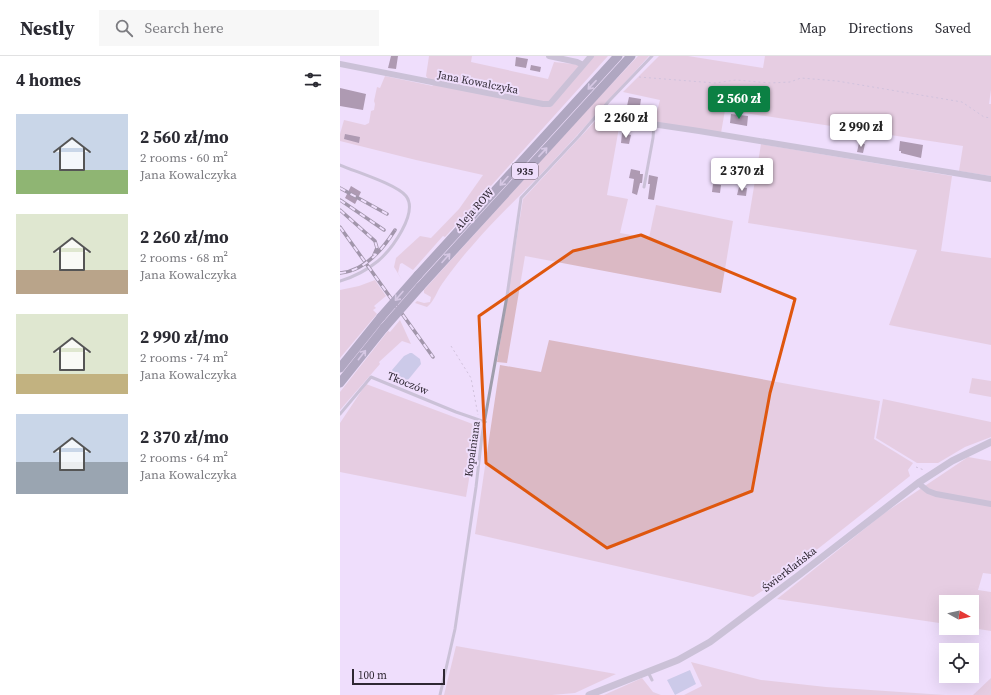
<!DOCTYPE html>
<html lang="en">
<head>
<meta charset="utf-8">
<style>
	:root { --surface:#fff; --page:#f7f7f7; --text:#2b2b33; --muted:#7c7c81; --line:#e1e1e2; --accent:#0b8043 }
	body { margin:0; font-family:"Source Serif 4",serif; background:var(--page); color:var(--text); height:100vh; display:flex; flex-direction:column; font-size:15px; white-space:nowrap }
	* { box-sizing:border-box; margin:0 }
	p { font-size:13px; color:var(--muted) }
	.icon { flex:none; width:22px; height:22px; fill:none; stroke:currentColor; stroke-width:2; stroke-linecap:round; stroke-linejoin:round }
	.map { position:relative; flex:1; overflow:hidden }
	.drawer { display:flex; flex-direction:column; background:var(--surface); width:340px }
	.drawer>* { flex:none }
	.needle { width:26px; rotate:98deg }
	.tools { position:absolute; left:599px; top:539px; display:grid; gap:8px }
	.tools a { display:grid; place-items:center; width:40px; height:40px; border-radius:0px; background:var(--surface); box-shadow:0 4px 16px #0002; font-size:20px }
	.scale { position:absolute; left:12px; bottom:10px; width:93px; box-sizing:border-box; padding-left:4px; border:2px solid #2f2833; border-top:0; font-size:11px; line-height:14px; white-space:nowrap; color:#2f2833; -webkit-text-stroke:3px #efdefc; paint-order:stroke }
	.price { position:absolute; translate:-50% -34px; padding:0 9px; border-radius:4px; background:#fff; color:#222; font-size:13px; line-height:26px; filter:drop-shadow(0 1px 2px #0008) }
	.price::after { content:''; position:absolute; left:50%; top:24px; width:12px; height:9px; margin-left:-6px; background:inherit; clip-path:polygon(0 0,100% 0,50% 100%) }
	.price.selected { background:var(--accent); color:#fff }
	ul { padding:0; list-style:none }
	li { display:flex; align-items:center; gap:12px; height:100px; padding:0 16px }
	li span { display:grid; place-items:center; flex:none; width:112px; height:80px; border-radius:0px; color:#555 }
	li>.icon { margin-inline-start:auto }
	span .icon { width:48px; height:48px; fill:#fffc; stroke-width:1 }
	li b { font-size:17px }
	h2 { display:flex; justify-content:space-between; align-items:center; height:48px; padding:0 16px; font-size:17px }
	header { display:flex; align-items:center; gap:24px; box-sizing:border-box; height:56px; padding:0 20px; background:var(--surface); border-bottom:1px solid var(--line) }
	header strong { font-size:19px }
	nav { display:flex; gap:22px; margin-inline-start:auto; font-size:14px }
	.search { width:280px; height:36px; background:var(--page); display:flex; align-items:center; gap:10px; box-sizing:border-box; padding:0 14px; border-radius:0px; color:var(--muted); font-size:15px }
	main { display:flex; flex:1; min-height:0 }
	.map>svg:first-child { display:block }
	.green { fill:#dbb9c4 }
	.water { fill:#a3b1d2 }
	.building { fill:#5f475a }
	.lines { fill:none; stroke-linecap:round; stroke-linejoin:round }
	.path { stroke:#ad9fb7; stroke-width:1; stroke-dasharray:2 3; stroke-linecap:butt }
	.service { stroke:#9f9eac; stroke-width:3 }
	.minor { stroke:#9f9eac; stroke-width:6 }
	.tertiary { stroke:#9f9eac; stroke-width:7 }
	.primary { stroke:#65647b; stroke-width:9 }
	.rail-casing { stroke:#463e4b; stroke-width:3.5 }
	.rail { stroke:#efdefc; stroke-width:2; stroke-dasharray:6; stroke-linecap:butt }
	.primary-bridge { stroke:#65647b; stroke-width:9 }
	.oneway { stroke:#b8adc8 }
	.marked { fill:none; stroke:#df570e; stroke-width:3; stroke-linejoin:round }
	.labels { text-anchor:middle; stroke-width:4; stroke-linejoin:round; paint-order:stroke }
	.shield { fill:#efdefc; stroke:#695f6f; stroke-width:1 }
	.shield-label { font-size:10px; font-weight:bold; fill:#2f2833 }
	.street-label { font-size:11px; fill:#2f2833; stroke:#efdefc }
</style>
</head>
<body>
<header>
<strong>Nestly</strong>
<div class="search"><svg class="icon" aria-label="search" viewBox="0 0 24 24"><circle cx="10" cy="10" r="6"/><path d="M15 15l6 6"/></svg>Search here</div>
<nav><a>Map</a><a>Directions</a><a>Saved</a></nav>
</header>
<main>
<section class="drawer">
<h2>4 homes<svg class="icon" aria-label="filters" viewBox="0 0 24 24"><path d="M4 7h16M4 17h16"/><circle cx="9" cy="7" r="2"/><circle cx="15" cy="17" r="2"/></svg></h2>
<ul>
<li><span style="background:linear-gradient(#c9d6e8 70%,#8fb573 0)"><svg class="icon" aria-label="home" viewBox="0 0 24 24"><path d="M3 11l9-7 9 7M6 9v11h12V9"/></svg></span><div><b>2 560 zł/mo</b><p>2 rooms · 60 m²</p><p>Jana Kowalczyka</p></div></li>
<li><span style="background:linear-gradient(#dfe7d0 70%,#b9a48a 0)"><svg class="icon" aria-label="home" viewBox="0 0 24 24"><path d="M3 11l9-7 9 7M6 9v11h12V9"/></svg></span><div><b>2 260 zł/mo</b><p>2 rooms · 68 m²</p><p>Jana Kowalczyka</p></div></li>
<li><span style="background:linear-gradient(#dfe7d0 75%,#c2b280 0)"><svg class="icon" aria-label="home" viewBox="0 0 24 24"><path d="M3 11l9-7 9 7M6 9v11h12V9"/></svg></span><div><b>2 990 zł/mo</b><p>2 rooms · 74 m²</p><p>Jana Kowalczyka</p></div></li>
<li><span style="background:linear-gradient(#c9d6e8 60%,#9aa5b1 0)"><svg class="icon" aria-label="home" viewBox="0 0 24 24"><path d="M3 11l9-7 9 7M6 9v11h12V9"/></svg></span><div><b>2 370 zł/mo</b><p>2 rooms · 64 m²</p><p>Jana Kowalczyka</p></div></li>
</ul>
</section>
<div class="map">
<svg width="651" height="639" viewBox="0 0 651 639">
	<rect width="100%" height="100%" fill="#efdefc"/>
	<path class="green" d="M 89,0 L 132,0 L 131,6 L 208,23 L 214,6 L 243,9 L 206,50 L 211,51 L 253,0 L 268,0 L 105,181 L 103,180 L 73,214 L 62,207 L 60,208 L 58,217 L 62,224 L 54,211 L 56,202 L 80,180 L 91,182 L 119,153 L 143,119 L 76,104 L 0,85 L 0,78 L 4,64 L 25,69 L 29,67 L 31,55 L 34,54 L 35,48 L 34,45 L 37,31 L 40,32 L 45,20 L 93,30 L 86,20 Z
		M 298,0 L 309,0 C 274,38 240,77 204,115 C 180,140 155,163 132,190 C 121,202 112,214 102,228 C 97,235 94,246 87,251 L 75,247 L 77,245 L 84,247 L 90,246 L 91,241 L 84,237 L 84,234 L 245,56 Z
		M 319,0 L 348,0 L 423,12 L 425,0 L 651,0 L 651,34 L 649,48 L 651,48 L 651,120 L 619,115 L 623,90 L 385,54 L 381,77 L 314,66 L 320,44 L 283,36 Z
		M 258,62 L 280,66 L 267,139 L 288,143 L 280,177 L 309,182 L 316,149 L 393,165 L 381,237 L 185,200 L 167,307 L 157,306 L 183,143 Z
		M 421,88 L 612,120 L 601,195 L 651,202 L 651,289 L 549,269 L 577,194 L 408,167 Z
		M 35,224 L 46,240 L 34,250 L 36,252 L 33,254 L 37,258 L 0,302 L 0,234 L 19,230 Z
		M 60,264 L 71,288 L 62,285 L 39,306 L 40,308 L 0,354 L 0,336 L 48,275 L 50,276 Z
		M 209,284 L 540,345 L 534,383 L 573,407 L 568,414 L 570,420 L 436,526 L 413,541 L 135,478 L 160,309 L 201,316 Z
		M 632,322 L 651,325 L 651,341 L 629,337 Z
		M 26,328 L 138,370 L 126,441 L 0,416 L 0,367 Z
		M 543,343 L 651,366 L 651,381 L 625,391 L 598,407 L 577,407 L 536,382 Z
		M 628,401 L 651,405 L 651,518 L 643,517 L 638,534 L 651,536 L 651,575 L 632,572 L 632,546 L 606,546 L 606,568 L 437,543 L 543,458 Z
		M 116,590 L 276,618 L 235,637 L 212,639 L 104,639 Z
		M 351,606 L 421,624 L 486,631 L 605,639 L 344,639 L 362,630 Z
		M 302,622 L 313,636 L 321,639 L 264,639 Z
		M 651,622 L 651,639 L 633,639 Z"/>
	<path class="water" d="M 70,297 L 72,297 L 80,303 L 81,308 L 68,324 L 64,326 L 53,319 L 52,314 L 64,300 Z
		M 350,614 L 356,628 L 335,639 L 327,624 Z"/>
	<path class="building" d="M 51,0 L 58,0 L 56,13 L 48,12 Z
		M 176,1 L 188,3 L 186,12 L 175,10 Z
		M 191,9 L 201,11 L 200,16 L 190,14 Z
		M 0,32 L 26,38 L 23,54 L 0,50 Z
		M 289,41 L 301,43 L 300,50 L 295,49 L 294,51 L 287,50 Z
		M 391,58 L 408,60 L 407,70 L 390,67 Z
		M 282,77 L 291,79 L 289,88 L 281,87 Z
		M 5,78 L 20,81 L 19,87 L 4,83 Z
		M 560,85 L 583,89 L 581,102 L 561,97 L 561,95 L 559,95 Z
		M 519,87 L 525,88 L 523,97 L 517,96 Z
		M 291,113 L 300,115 L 300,118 L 303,118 L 302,127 L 300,127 L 297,139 L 292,137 L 294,123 L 289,122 Z
		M 309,119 L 318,121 L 314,144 L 308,143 L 310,128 L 308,128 Z
		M 373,128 L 381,129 L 380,137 L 372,136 Z
		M 11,130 L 21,136 L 15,148 L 5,142 Z
		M 399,131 L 407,132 L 406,140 L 397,139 Z"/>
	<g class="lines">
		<path class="path" d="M 299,21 L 375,27 L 396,24 L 430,27 L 450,26 L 461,22 L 497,25 L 622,46 L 644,61 L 651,62
			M 111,290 L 131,322 L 138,359
			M 576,411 L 584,414"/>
		<path class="service" d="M 0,109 C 16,116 56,128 66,140 C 79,157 51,194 38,205 C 27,214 14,221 0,225
			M 304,131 L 313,82 L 314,69
			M 0,358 L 31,321 L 116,356 L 145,366
			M 308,616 L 312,624
			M 100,639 L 115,573 L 136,431 L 142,379 L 167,240 L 181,142 L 239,80 L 269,45 L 312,0"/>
		<path class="minor" d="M 209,0 L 237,6 L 243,9
			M 0,8 L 203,48 L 210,48 L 251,0
			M 258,58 L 265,61 L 359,75 L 651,123
			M 578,427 L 588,435 L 596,438 L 651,448"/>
		<path class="tertiary" d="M 249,639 L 338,604 L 370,586 L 459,519 L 578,427 L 612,405 L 651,386"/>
		<path class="primary" d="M 78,219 L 278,0
			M 80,231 L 291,0
			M 0,312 L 41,261
			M 0,327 L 44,272"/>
		<g class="rail-casing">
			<path id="rail" d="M 0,132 L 47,158
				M 0,144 L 44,174
				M 0,154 L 35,185 L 37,192 L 34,199
				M 0,171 L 93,301
				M 0,217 C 25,215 43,193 55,174"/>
		</g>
		<use href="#rail" class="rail"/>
		<path class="primary-bridge" d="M 41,261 L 78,219
			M 44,272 L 80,231"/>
	</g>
	<defs><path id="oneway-shaft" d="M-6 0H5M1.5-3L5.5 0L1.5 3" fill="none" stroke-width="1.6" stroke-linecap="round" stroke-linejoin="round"/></defs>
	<g class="oneway">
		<use href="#oneway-shaft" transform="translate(252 29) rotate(133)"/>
		<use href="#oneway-shaft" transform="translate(203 96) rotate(-47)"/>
		<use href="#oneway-shaft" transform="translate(164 125) rotate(132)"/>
		<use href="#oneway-shaft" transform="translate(106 202) rotate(-48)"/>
		<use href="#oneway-shaft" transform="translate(59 240) rotate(131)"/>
		<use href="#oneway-shaft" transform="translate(22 299) rotate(-52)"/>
	</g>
	<path d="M0 0H651V639H0ZM 301,179 L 455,243 L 430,337 L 412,435 L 267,492 L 146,407 L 139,260 L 233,195 Z" fill="#efdefc" fill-opacity=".55" fill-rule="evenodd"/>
	<path class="marked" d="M 301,179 L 455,243 L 430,337 L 412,435 L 267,492 L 146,407 L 139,260 L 233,195 Z"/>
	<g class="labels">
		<rect class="shield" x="172" y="107" width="26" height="16" rx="3"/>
		<g class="shield-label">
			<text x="185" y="119">935</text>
		</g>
		<g class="street-label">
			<text transform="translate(138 26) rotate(11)" y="4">Jana Kowalczyka</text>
			<text transform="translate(134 153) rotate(-48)" y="4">Aleja ROW</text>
			<text transform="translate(68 327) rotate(22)" y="4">Tkoczów</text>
			<text transform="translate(132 393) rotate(-82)" y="4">Kopalniana</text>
			<text transform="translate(449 513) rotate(-38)" y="4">Świerklańska</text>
		</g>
	</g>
</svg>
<div class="tools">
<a><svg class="needle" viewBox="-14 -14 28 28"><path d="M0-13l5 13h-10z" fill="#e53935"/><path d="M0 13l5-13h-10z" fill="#7c7c81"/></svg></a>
<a><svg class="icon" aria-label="locate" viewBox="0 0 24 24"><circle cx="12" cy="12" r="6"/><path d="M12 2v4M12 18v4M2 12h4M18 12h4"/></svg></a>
</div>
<div class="scale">100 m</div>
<b class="price selected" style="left:399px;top:64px">2 560 zł</b>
<b class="price" style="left:286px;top:83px">2 260 zł</b>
<b class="price" style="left:521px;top:92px">2 990 zł</b>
<b class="price" style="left:402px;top:136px">2 370 zł</b>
</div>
</main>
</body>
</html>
